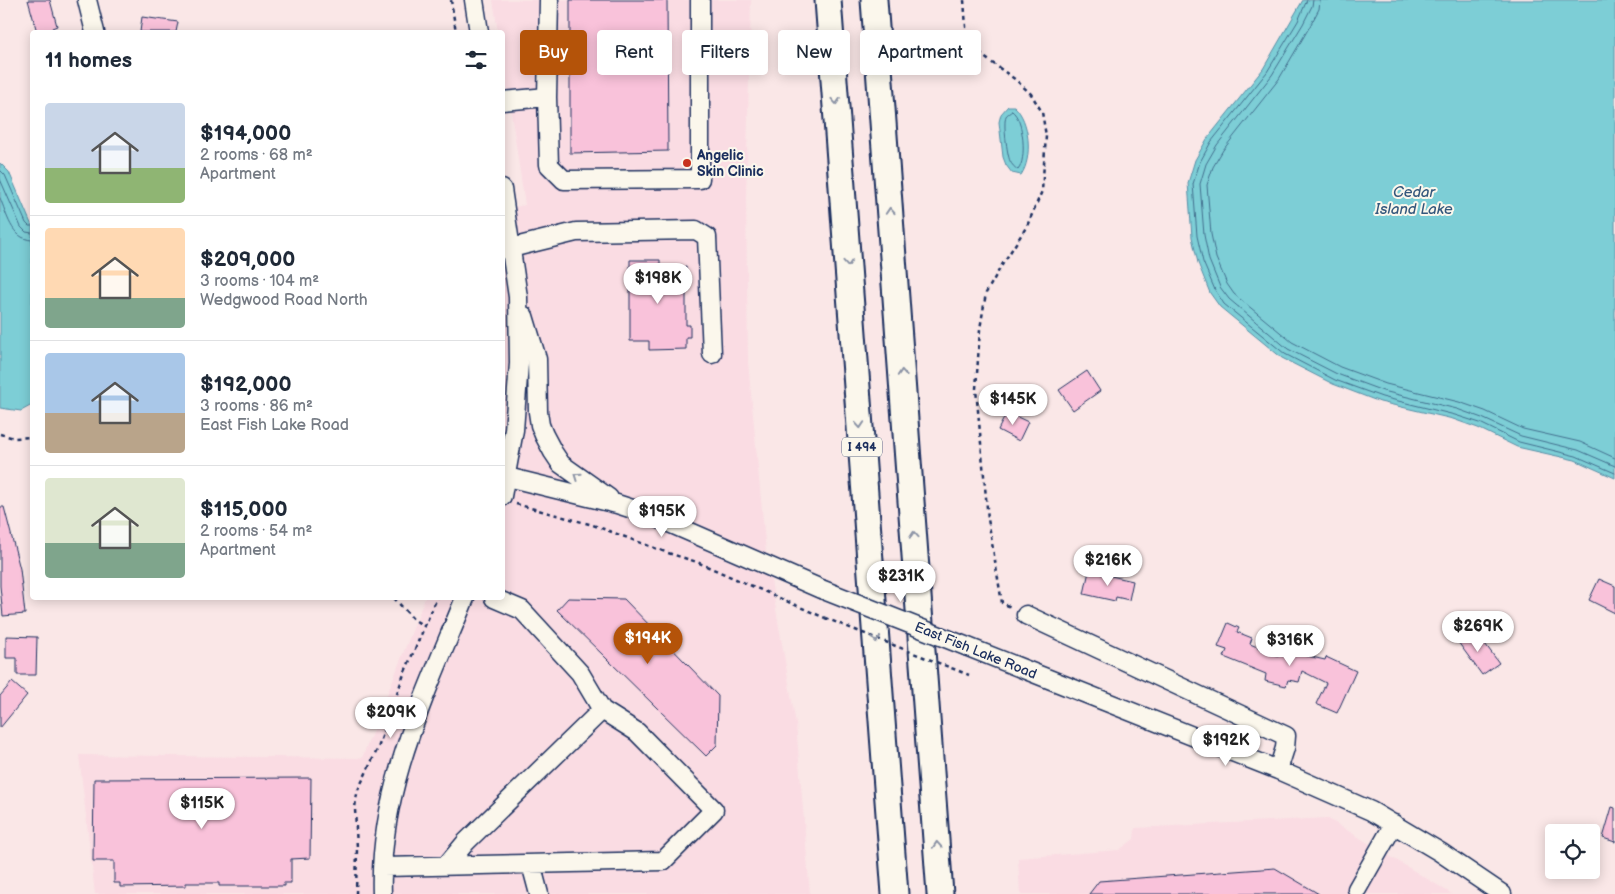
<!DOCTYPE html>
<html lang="en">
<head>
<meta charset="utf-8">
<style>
	:root { --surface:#fff; --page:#f6f6f7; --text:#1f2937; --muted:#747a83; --line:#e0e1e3; --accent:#b45309 }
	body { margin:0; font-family:"Balsamiq Sans",sans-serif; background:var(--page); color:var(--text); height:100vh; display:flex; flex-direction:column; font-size:19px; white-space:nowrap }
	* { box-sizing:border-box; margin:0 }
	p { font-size:16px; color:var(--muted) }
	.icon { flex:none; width:28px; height:28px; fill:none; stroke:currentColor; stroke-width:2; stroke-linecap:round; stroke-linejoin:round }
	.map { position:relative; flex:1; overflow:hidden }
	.details { position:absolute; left:30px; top:30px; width:475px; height:570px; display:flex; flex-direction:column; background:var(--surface); border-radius:5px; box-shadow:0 2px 12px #0003 }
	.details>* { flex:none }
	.guide { position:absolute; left:520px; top:30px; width:475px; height:45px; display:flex; gap:10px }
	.buttons { position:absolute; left:1545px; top:824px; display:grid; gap:10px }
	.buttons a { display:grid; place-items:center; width:55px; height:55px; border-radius:5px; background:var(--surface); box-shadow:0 2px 12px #0003; font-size:25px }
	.price { position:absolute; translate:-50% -42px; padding:0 11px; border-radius:18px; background:#fff; color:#222; font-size:16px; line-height:32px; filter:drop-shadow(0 1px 2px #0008) }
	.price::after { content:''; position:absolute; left:50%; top:30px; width:15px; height:11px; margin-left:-8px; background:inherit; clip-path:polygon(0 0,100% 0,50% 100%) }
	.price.on { background:var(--accent); color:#fff }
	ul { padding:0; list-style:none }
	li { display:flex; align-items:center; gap:15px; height:125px; padding:0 15px }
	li+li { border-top:1px solid var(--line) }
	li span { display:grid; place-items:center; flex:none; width:140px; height:100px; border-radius:5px; color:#555 }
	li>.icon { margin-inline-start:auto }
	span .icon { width:60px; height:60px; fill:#fffc; stroke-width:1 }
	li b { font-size:21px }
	h2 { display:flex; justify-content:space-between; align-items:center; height:60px; padding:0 15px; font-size:21px }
	.tag { padding:0 18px; border-radius:5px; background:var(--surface); box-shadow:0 2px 12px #0003; font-size:18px; line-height:45px }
	.tag.on { background:var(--accent); color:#fff }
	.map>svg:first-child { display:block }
	.built { fill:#fadce3 }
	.water { fill:#7dced6; stroke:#568ea6 }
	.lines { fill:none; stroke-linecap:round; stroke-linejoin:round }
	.shore { stroke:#426f8e; stroke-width:1 }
	.building { fill:#f9c2da; stroke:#1b2f5e }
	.minor-casing { stroke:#1b2f5e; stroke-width:21 }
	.highway-casing { stroke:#1b2f5e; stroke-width:29 }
	.path { stroke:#1b2f5e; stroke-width:2.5; stroke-dasharray:4 4; stroke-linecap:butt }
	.minor { stroke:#fbf7ec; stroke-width:18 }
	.highway { stroke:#fbf7ec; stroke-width:25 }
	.minor-bridge-casing { stroke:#1b2f5e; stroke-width:21; stroke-linecap:butt }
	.path-bridge { stroke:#1b2f5e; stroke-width:2.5; stroke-dasharray:4 4; stroke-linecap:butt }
	.minor-bridge { stroke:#fbf7ec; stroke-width:18 }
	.oneway { stroke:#8b93a5 }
	.poi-dot { fill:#c8321e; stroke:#fbf7ec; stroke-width:2 }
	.labels { text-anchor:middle; stroke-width:4; stroke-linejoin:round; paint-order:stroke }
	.shield { fill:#fbf7ec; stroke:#5e6b89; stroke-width:1 }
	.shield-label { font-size:12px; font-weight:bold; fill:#1b2f5e }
	.poi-label { font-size:14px; font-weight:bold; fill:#1b2f5e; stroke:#fbf7ec; text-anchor:start }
	.street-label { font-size:14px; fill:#1b2f5e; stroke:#fbf7ec }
	.water-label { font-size:15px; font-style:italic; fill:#34577c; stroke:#fbf7ec }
</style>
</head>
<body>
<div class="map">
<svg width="1615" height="894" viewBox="0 0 1615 894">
	<rect width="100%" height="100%" fill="#fae7e7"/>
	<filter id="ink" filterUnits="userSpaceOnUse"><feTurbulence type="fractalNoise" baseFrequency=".02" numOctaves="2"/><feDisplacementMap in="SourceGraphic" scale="10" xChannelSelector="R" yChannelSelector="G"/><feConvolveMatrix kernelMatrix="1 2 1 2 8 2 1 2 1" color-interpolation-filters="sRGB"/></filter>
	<g filter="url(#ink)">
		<path class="built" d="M 493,0 L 751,0 L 746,196 L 748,362 L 766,552 L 796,724 L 810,894 L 95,894 L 79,755 L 362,758 L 425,598 L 502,598 L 503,209 L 525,205 L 503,59 L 502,32 L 498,32 Z
			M 1327,818 L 1452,894 L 1020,894 L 1018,858 L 1119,850 L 1134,839 L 1135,828 Z"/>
		<path class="water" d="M 1303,0 L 1615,0 L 1615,478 L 1575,460 L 1517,447 L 1478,428 L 1453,419 L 1380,402 L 1333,384 L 1282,358 L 1220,307 L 1210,293 L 1198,263 L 1192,237 L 1188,183 L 1195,160 L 1207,139 L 1263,69 Z
			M 1008,106 L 1014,106 C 1030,120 1033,158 1021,175 L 1012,173 L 1006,165 L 1003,157 L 999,122 L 1001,114 Z
			M 0,163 L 9,172 L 32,226 L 32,405 L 21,411 L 0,408 Z"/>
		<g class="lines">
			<path class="shore" d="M 1307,0 L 1298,21 L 1267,72 L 1211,142 L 1200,162 L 1193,184 L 1197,236 L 1203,262 L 1215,290 L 1224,304 L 1285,354 L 1335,380 L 1382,397 L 1455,415 L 1480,423 L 1519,442 L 1576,456 L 1615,473
				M 1313,0 L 1312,6 L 1303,24 L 1272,75 L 1217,145 L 1206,164 L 1200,184 L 1204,235 L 1209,260 L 1220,287 L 1229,299 L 1288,349 L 1337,374 L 1383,391 L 1457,409 L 1482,418 L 1521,436 L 1578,450 L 1615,466
				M 1320,0 L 1319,9 L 1310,26 L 1279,79 L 1223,150 L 1213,167 L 1207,185 L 1211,234 L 1216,258 L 1227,284 L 1234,294 L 1292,342 L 1340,367 L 1386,384 L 1459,402 L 1485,411 L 1523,429 L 1580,442 L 1615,458
				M 1012,111 C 1024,119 1027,160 1018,170 C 1014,167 1012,165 1010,161 C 1007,154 1003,123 1006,116 C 1007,114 1010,113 1012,111 Z
				M 0,170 L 5,175 L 26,223 L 29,226 L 32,226
				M 0,179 L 21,227 L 26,232 L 32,233
				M 0,198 C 7,214 11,239 32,240"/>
		</g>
		<path class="building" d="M 28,0 L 50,0 L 57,26 L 52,28 L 53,32 L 37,32 Z
			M 570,0 L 667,0 L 668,151 L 570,153 Z
			M 142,17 L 178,22 L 176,32 L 140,32 Z
			M 630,260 L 660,260 L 660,267 L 686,267 L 686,325 L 690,325 L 690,337 L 686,337 L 686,349 L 649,350 L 649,341 L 630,341 Z
			M 1087,371 L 1100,391 L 1073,410 L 1059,390 Z
			M 1007,412 L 1028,422 L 1019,441 L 998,430 Z
			M 0,507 L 4,507 L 20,569 L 25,614 L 3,616 L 0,586 Z
			M 1089,571 L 1133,581 L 1129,600 L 1116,597 L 1115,601 L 1084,594 Z
			M 1599,579 L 1615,586 L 1615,613 L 1589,600 Z
			M 568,598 L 624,599 L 718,696 L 717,745 L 706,756 L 557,610 Z
			M 1228,623 L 1239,628 L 1237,632 L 1252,638 L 1250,644 L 1279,656 L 1281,649 L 1291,652 L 1292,647 L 1305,650 L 1303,655 L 1325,660 L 1326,657 L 1356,671 L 1337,713 L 1316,704 L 1326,683 L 1302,671 L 1299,682 L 1288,680 L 1286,686 L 1265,681 L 1266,674 L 1224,657 L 1227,650 L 1218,647 Z
			M 1475,630 L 1499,663 L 1482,675 L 1458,642 Z
			M 6,636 L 37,637 L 36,675 L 17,675 L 17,658 L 6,658 Z
			M 12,682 L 27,695 L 0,728 L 0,696 Z
			M 311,778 L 310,858 L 291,859 L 291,883 L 284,883 L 284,886 L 219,886 L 219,883 L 186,883 L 186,886 L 120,887 L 120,883 L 114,883 L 114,861 L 93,861 L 94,779 Z
			M 1612,807 L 1615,808 L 1615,842 L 1603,838 Z
			M 1275,868 L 1319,894 L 1089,894 L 1099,881 Z"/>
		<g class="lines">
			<g class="minor-casing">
				<path id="minor" d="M 87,0 L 95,32
					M 474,0 L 479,32
					M 549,0 L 547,97 L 549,165 L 564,180 L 700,179 L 700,0
					M 502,101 L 547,97
					M 502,189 L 518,297 L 519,363 L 514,430 L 502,496
					M 502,249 L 511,248 L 576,232 L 696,230 L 707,237 L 712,354
					M 524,316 L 537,359 L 538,412 L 540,425 L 544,435 L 553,452 L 561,464 L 609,498
					M 507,477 L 617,504 L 651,515 L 821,589
					M 1026,615 L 1286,736 L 1285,748 L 1278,770
					M 968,647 L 1278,770 L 1371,811 L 1440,852 L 1502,894
					M 531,864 L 539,894
					M 446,866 L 466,842 L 602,710
					M 383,867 L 663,861 L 714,810 L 637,732 L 602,710 L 580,673 L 522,610 L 494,598
					M 1357,889 L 1394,824
					M 382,894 C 378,789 427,692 465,598"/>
			</g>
			<g class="highway-casing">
				<path id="highway" d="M 828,0 L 895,894
					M 874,0 L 940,894"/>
			</g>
			<path class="path" d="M 451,0 L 456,32
				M 964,0 L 966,27 L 973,42 L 984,57 L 1016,80 L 1031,94 L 1042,112 L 1046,136 L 1042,191 L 1027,226 L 1002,265 L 986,293 L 980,329 L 976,389 L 988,519 L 1002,603 L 1013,608
				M 0,434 L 14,438 L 32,437
				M 516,504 L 593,525 L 668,553 L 697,562 L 825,618
				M 394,598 L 413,619 L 424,626
				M 356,894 L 357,848 L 355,809 L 356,799 L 358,790 L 378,748 L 404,674 L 437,598"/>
			<use href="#minor" class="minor"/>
			<use href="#highway" class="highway"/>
			<g class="minor-bridge-casing">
				<path id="minor-bridge" d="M 821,589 L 968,647"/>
			</g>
			<path class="path-bridge" d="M 825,618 L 969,675"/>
			<use href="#minor-bridge" class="minor-bridge"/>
		</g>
		<defs><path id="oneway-chevron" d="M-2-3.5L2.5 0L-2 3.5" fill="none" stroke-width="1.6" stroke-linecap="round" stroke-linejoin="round" transform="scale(1.25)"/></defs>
		<g class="oneway">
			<use href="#oneway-chevron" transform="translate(836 101) rotate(86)"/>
			<use href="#oneway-chevron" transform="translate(890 211) rotate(-94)"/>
			<use href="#oneway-chevron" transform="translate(848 263) rotate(86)"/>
			<use href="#oneway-chevron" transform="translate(902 373) rotate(-94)"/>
			<use href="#oneway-chevron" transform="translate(860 425) rotate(86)"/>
			<use href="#oneway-chevron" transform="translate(577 476) rotate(-145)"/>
			<use href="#oneway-chevron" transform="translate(914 535) rotate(-94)"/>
			<use href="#oneway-chevron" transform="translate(876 639) rotate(86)"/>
			<use href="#oneway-chevron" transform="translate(937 845) rotate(-94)"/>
		</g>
	</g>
	<circle class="poi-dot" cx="687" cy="163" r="5"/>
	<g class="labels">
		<rect class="shield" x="842" y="437.5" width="40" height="19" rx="4"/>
		<g class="shield-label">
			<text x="862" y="451">I 494</text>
		</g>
		<g class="poi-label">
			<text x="697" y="160">Angelic<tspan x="697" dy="16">Skin Clinic</tspan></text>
		</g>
		<g class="street-label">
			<text transform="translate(976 650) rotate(22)" y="5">East Fish Lake Road</text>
		</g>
		<g class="water-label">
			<text x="1414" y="197">Cedar<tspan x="1414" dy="17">Island Lake</tspan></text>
		</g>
	</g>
</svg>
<div class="buttons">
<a><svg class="icon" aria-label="locate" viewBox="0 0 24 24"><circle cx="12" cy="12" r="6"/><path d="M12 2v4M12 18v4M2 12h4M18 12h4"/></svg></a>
</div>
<b class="price" style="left:658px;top:305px">$198K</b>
<b class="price" style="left:1013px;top:426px">$145K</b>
<b class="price" style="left:662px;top:538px">$195K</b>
<b class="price" style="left:1108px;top:587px">$216K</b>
<b class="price" style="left:901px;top:603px">$231K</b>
<b class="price" style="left:1478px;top:653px">$269K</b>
<b class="price on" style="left:648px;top:665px">$194K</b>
<b class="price" style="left:1290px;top:667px">$316K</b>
<b class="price" style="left:391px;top:739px">$209K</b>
<b class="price" style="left:1226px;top:767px">$192K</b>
<b class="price" style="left:202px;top:830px">$115K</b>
<div class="guide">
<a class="tag on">Buy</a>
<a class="tag">Rent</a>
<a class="tag">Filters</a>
<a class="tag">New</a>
<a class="tag">Apartment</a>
</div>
<section class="details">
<h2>11 homes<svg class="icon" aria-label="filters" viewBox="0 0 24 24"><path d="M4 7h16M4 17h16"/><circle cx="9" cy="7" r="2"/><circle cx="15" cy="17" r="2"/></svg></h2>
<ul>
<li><span style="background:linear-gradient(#c9d6e8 65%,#8fb573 0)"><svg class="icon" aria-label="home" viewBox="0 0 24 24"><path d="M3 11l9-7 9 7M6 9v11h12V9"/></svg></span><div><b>$194,000</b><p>2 rooms · 68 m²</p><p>Apartment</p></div></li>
<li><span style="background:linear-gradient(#ffd9b3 70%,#7fa58c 0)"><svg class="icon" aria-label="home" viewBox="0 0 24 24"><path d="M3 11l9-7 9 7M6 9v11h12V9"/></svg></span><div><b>$209,000</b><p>3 rooms · 104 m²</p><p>Wedgwood Road North</p></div></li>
<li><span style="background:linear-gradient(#a9c7e8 60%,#b9a48a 0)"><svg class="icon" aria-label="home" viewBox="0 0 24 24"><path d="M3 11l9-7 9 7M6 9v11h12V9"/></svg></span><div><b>$192,000</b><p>3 rooms · 86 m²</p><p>East Fish Lake Road</p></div></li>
<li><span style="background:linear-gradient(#dfe7d0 65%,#7fa58c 0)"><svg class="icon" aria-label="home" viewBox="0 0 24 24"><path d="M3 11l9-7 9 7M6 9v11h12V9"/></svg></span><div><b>$115,000</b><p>2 rooms · 54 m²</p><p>Apartment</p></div></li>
</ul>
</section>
</div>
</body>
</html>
